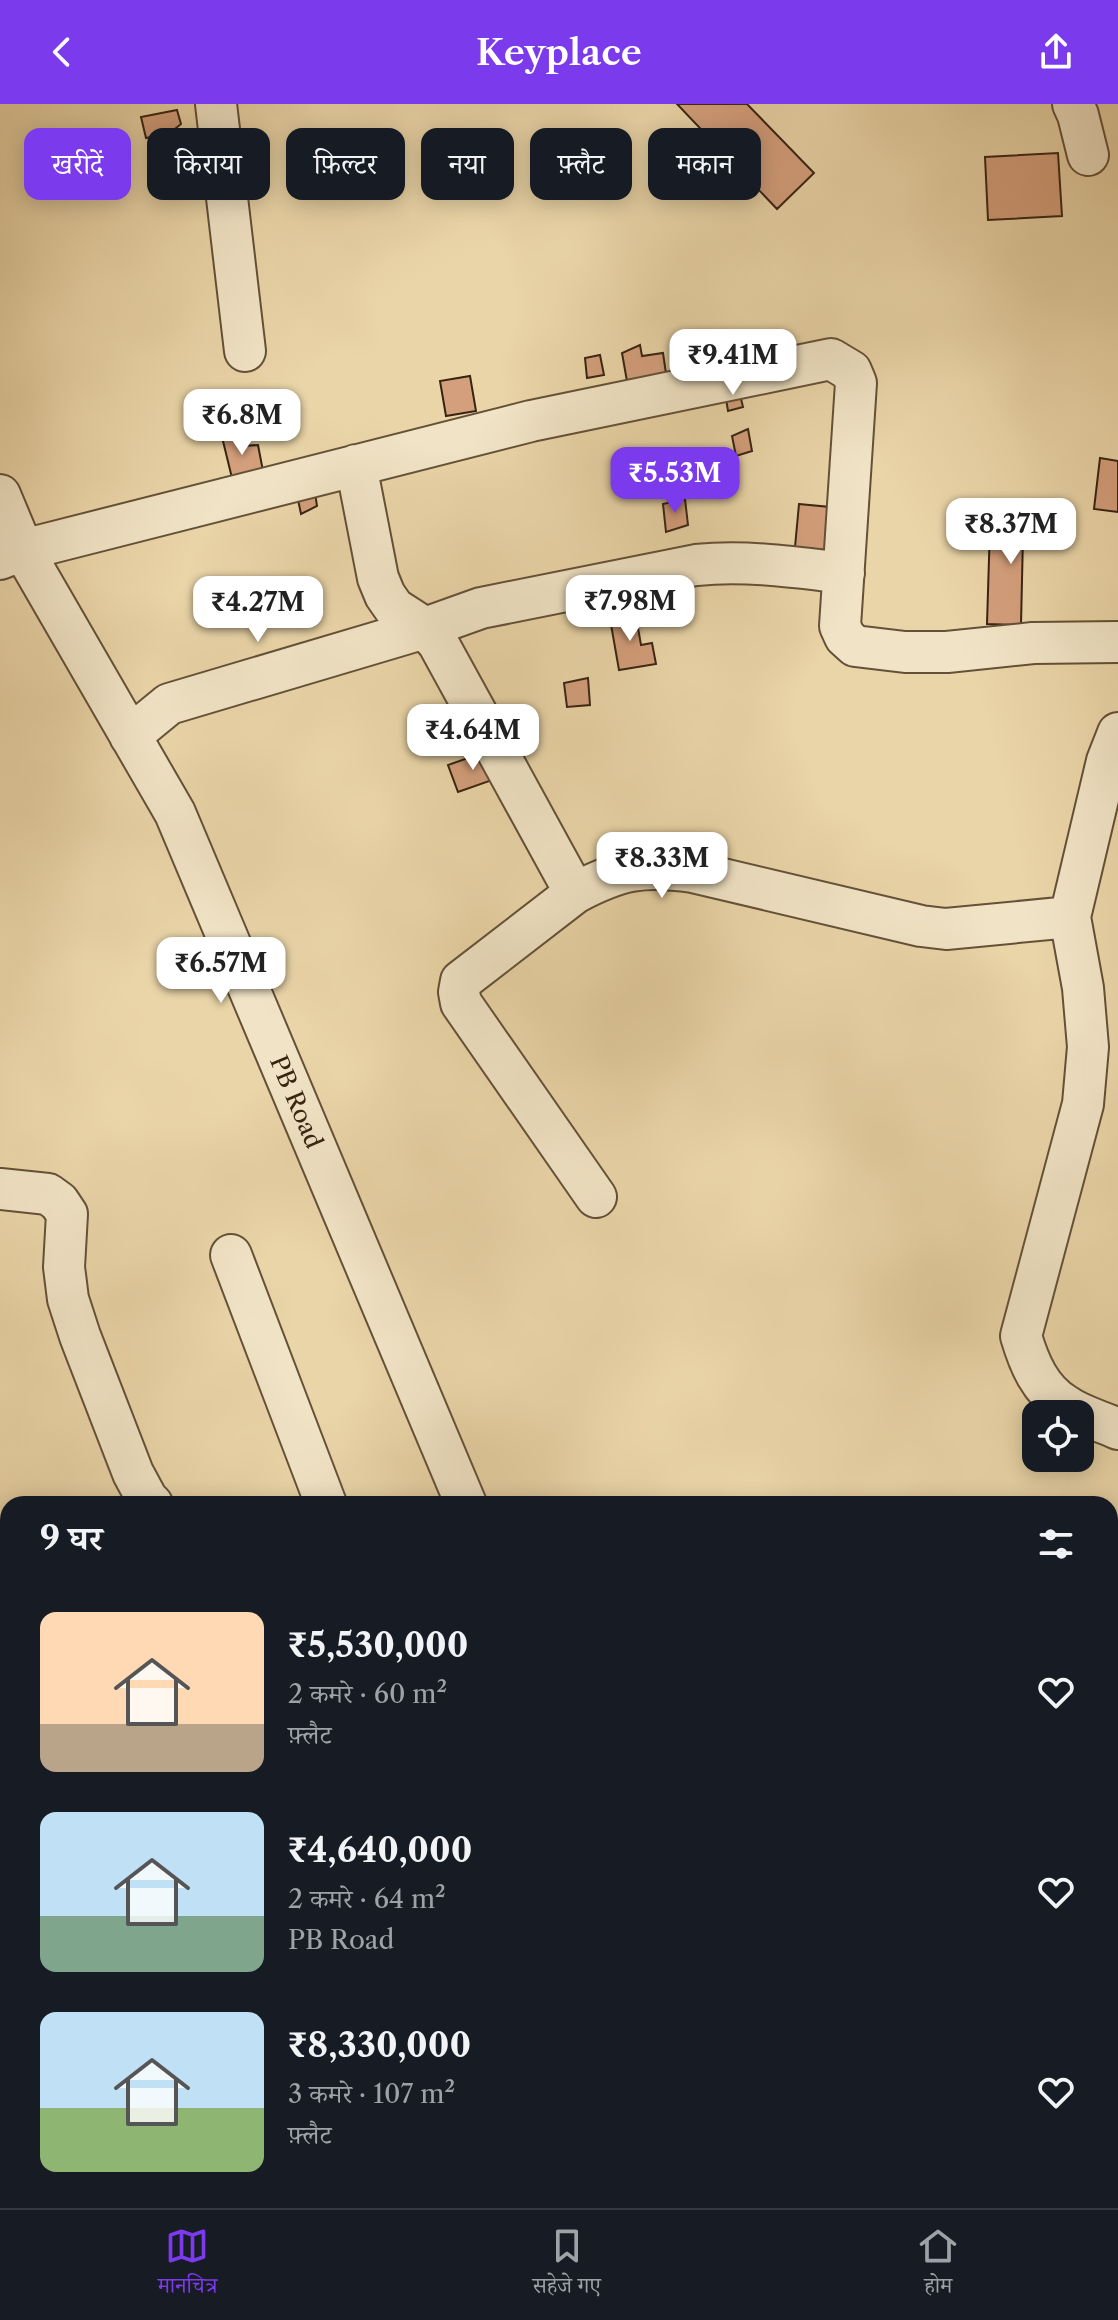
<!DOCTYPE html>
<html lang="hi">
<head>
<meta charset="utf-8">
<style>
	:root { --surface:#171b24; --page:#242831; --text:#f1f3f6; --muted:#9ea1a6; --line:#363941; --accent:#7c3aed }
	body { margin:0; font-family:"Libre Caslon Text","Noto Serif Devanagari",serif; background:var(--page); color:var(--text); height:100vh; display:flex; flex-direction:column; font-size:30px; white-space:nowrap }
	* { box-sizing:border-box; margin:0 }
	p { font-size:26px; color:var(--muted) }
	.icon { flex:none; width:44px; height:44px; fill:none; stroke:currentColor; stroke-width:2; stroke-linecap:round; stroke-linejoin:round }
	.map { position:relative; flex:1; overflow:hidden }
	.panel { position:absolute; left:0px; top:1392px; width:1118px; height:712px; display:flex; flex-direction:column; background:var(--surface); border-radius:24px 24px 0 0; box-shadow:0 4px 20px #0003 }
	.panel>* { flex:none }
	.guide { position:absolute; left:24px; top:24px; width:1070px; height:72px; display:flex; gap:16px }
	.controls { position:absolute; left:1022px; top:1296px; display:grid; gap:16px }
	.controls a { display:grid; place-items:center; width:72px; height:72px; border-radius:16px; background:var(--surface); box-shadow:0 4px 20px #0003; font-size:40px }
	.price { position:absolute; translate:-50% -68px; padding:0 18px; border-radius:16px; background:#fff; color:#222; font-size:26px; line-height:52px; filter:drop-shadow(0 2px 4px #0008) }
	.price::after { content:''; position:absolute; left:50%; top:48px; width:24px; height:18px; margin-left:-12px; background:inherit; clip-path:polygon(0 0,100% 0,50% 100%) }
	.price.active { background:var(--accent); color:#fff }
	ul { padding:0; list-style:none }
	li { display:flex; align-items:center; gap:24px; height:200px; padding:0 40px }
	li span { display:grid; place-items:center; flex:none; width:224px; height:160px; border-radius:16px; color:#555 }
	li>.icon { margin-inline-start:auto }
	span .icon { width:96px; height:96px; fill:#fffc; stroke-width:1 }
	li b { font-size:34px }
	h2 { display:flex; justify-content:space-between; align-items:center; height:96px; padding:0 40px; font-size:34px }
	.chip { padding:0 28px; border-radius:16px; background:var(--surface); box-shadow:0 4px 20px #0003; font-size:28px; line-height:72px }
	.chip.active { background:var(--accent); color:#fff }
	header { display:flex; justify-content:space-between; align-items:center; height:104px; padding:0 40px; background:var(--accent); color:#fff; font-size:36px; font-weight:600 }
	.menu { display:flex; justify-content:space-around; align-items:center; height:112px; border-top:2px solid var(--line); background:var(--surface); font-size:22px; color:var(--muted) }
	.menu a { display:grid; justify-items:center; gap:4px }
	.menu .active { color:var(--accent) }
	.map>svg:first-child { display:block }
	.building { fill:#d49f7c; stroke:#372513; stroke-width:2 }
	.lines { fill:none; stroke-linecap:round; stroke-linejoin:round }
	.minor-casing { stroke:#645138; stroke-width:44 }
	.minor { stroke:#f1e4c6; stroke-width:40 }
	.labels { text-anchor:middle; stroke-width:7; stroke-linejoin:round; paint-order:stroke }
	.street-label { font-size:24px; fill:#372513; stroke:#f1e4c6 }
</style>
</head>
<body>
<header><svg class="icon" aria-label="back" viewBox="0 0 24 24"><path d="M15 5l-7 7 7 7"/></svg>Keyplace<svg class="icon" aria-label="share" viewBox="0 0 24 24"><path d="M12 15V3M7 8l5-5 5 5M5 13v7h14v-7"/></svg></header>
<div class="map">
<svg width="1118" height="2104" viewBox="0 0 1118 2104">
	<rect width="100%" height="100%" fill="#ead5a8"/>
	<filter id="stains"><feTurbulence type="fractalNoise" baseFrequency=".0025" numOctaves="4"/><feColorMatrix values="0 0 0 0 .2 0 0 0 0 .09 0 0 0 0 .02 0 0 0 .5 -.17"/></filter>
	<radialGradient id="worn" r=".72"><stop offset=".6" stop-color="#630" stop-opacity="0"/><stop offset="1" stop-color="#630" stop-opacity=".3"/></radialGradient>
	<path class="building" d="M 677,0 L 747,0 L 814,69 L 777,105 Z
		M 177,6 L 181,20 L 170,29 L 146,34 L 141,13 Z
		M 1058,49 L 1062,112 L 988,116 L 985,53 Z
		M 640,241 L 642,252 L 663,249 L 667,276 L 628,283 L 622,249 Z
		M 600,251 L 604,271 L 587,274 L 585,254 Z
		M 470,272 L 476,307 L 446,312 L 440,277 Z
		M 737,278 L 743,303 L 728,307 L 724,283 Z
		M 748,325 L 752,347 L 736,352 L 732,332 Z
		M 239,329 L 242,342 L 258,341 L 263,367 L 232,374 L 222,333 Z
		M 729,350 L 736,374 L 720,376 L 714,355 Z
		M 1100,354 L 1118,357 L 1118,408 L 1094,405 Z
		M 314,382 L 317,402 L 301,410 L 296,386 Z
		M 685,395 L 688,421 L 666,428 L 663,400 Z
		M 799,400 L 830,403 L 826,446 L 795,443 Z
		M 1015,409 L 1052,411 L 1052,433 L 1023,432 L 1021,521 L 987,520 L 990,422 L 1014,423 Z
		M 629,506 L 632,526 L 638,524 L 641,541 L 652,539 L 656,560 L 619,566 L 609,509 Z
		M 588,574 L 590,601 L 567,603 L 564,579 Z
		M 488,647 L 498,674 L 458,688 L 448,661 Z"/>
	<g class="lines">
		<g class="minor-casing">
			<path id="minor" d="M 216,0 L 245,247
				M 1073,0 L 1078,11 L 1088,51
				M 356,361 L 378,474 L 385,491 L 394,504 L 425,524 L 438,539 L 575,789
				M 0,391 L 23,446 L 175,709 L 466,1400
				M 0,455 L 23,446 L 531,317 L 831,255 L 851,267 L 856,279 L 840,522 L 845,533 L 855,542 L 905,548 L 947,548 L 1033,539 L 1118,538
				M 1118,629 L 1107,657 L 1070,813 L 1083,884 L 1088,943 L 1083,1000 L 1021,1232 C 1029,1259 1040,1286 1065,1301 C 1080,1312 1101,1317 1118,1325
				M 130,632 L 169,600 L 425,524 L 481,504 L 696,461 C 746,456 794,463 844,469
				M 0,1085 L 48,1090 L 59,1098 L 67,1110 L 64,1163 L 68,1195 L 80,1232 L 133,1369 L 147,1395 L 152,1400
				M 596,1093 L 461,899 L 459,888 L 461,877 L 575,789 C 620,765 643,761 693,768 L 921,822 L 946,825 L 1070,813
				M 231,1151 L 326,1400
				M 1110,1548 L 1118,1531
				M 1110,1695 L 1118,1696
				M 1110,1946 L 1118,1998
				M 770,2096 L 773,2104
				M 506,2104 L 510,2096"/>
		</g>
		<use href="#minor" class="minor"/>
	</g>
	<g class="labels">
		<g class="street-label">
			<text transform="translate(296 998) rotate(67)" y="8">PB Road</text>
		</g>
	</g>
	<rect width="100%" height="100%" filter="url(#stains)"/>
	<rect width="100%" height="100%" fill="url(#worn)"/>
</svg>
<div class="controls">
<a><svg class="icon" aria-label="locate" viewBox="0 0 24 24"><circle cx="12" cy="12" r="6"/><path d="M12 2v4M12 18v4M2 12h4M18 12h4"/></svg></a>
</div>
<b class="price" style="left:733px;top:293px">₹9.41M</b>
<b class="price" style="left:242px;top:353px">₹6.8M</b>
<b class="price active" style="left:675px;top:411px">₹5.53M</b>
<b class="price" style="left:1011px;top:462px">₹8.37M</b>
<b class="price" style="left:630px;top:539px">₹7.98M</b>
<b class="price" style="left:258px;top:540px">₹4.27M</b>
<b class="price" style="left:473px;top:668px">₹4.64M</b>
<b class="price" style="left:662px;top:796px">₹8.33M</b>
<b class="price" style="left:221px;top:901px">₹6.57M</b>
<div class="guide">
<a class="chip active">खरीदें</a>
<a class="chip">किराया</a>
<a class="chip">फ़िल्टर</a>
<a class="chip">नया</a>
<a class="chip">फ़्लैट</a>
<a class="chip">मकान</a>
</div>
<section class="panel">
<h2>9 घर<svg class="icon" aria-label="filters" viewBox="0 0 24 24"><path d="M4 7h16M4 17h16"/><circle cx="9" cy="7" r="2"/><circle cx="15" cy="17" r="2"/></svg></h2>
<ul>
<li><span style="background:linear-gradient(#ffd9b3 70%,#b9a48a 0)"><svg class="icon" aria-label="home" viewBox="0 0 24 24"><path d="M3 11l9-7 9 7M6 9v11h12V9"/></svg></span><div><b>₹5,530,000</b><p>2 कमरे · 60 m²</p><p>फ़्लैट</p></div><svg class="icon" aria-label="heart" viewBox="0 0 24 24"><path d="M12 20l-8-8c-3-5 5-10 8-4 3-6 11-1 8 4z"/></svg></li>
<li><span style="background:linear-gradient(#bfe0f5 65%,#7fa58c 0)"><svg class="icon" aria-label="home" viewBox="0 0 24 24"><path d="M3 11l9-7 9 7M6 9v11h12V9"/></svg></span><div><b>₹4,640,000</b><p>2 कमरे · 64 m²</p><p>PB Road</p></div><svg class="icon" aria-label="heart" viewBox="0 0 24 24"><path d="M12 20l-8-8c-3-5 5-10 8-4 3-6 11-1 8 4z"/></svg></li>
<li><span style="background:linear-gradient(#bfe0f5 60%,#8fb573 0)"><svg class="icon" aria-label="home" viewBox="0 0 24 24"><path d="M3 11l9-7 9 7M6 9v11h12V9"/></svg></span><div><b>₹8,330,000</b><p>3 कमरे · 107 m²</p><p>फ़्लैट</p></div><svg class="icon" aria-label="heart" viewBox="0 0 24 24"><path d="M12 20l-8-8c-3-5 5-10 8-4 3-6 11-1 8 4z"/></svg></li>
</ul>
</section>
</div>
<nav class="menu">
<a class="active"><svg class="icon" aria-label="map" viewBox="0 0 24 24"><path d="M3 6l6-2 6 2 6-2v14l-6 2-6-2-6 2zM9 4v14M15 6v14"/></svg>मानचित्र</a>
<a><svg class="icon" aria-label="saved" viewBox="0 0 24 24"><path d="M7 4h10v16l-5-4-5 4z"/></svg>सहेजे गए</a>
<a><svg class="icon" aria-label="home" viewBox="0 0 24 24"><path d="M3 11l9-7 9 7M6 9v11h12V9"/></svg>होम</a>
</nav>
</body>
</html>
